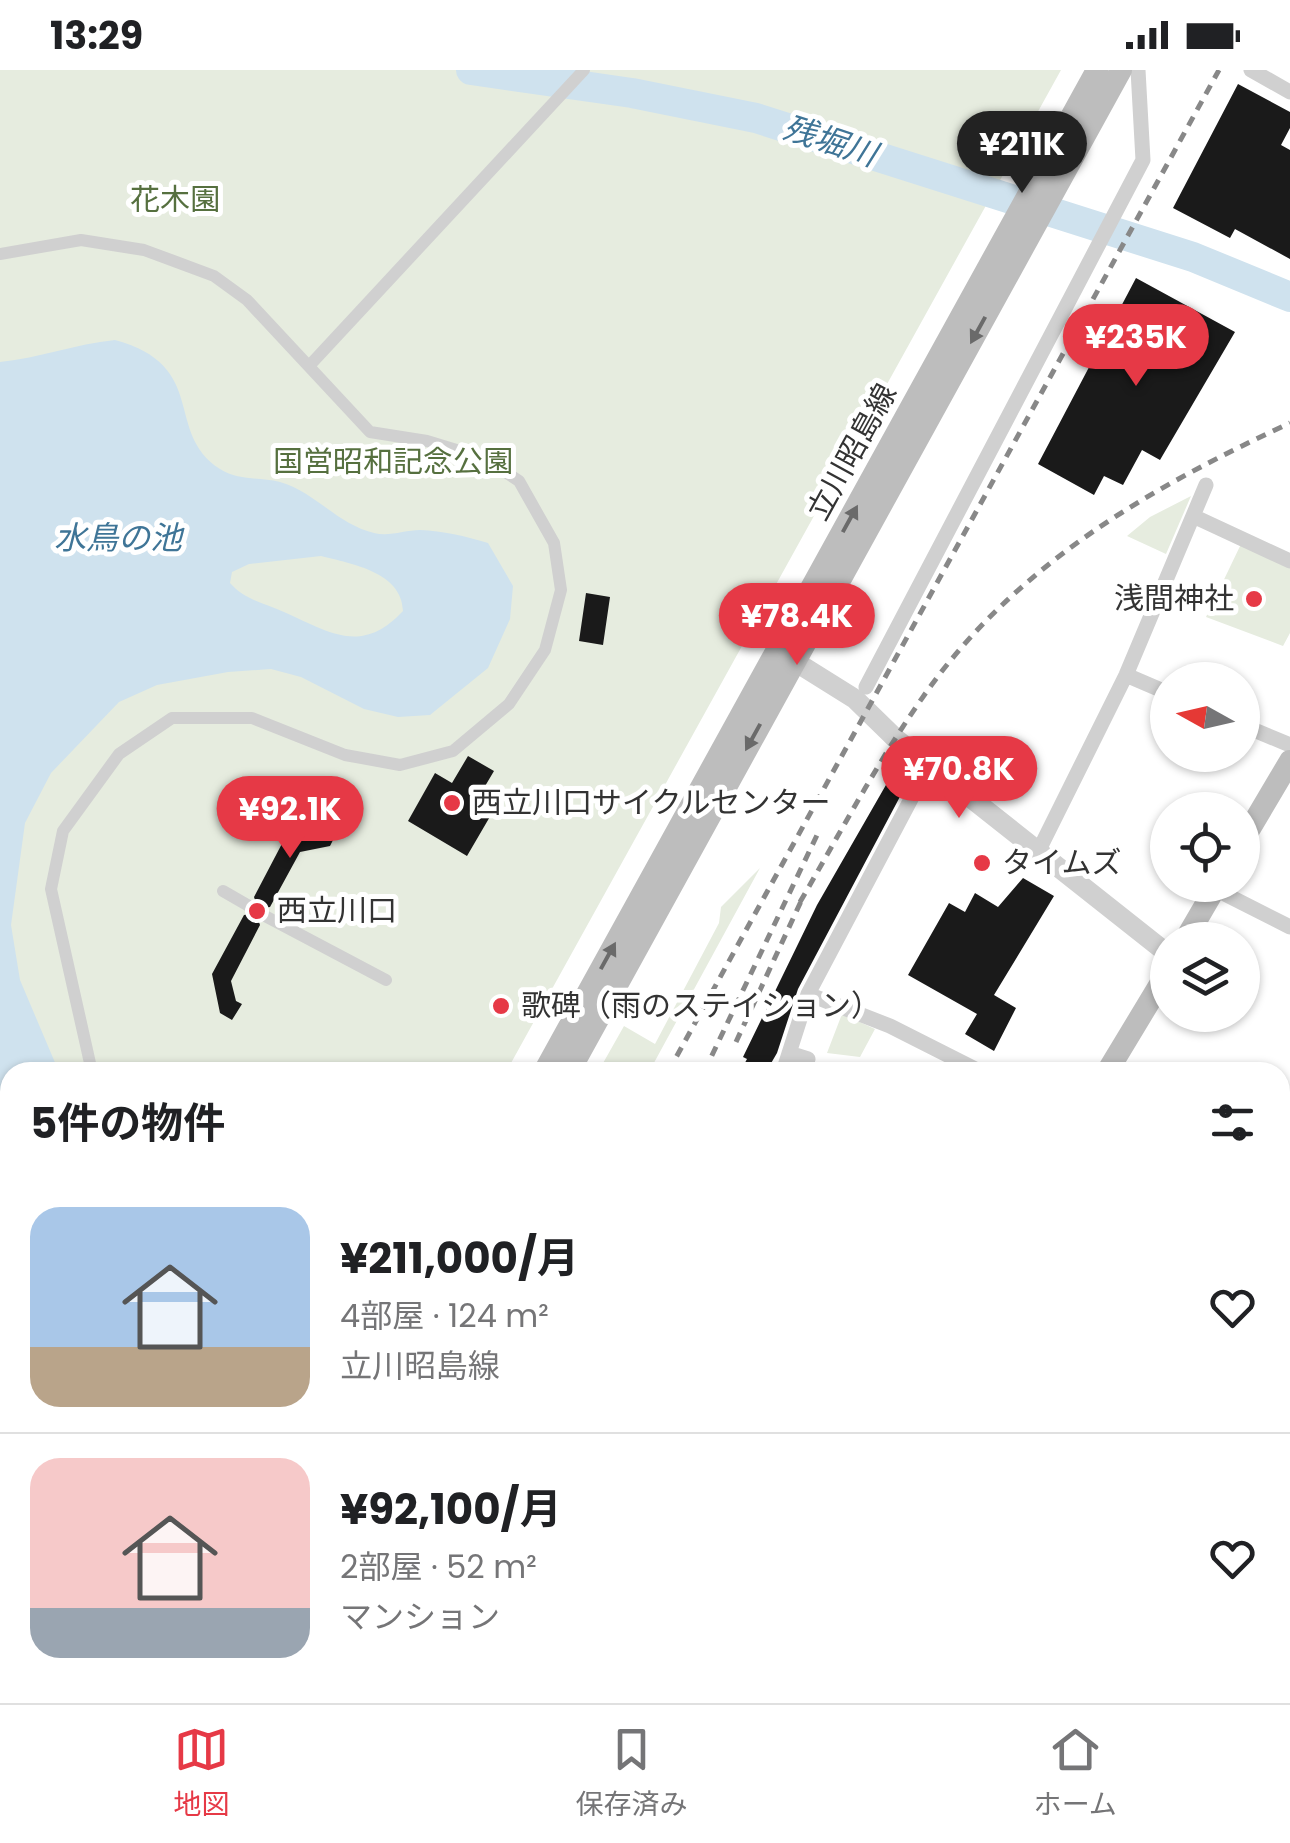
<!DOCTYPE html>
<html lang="ja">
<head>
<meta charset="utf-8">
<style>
	:root { --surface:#fff; --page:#f2f2f2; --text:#202124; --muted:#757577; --line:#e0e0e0; --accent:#e63946 }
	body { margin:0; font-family:Poppins,"Noto Sans JP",sans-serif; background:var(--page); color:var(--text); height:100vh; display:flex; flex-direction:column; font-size:38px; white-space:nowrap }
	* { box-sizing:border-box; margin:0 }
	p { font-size:32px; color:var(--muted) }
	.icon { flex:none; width:55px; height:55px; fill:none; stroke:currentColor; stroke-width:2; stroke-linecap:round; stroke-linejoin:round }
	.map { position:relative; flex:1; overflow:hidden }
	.details { position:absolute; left:0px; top:992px; width:1290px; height:642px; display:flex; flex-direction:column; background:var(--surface); border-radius:30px 30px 0 0; box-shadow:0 2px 8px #0004 }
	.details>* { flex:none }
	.needle { width:65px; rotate:278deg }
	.fabs { position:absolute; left:1150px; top:592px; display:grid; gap:20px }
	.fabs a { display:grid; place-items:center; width:110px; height:110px; border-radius:50%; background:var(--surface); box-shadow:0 2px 8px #0004; font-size:50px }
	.price { position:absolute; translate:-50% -85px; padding:0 22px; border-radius:35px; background:var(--accent); color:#fff; font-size:32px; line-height:65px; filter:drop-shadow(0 2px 5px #0008) }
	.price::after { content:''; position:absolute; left:50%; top:60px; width:30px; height:22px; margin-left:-15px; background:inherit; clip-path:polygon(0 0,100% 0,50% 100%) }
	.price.active { background:#222; color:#fff }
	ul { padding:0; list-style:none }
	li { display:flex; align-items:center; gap:30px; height:250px; padding:0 30px }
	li+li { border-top:2px solid var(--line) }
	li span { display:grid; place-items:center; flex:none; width:280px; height:200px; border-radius:30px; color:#555 }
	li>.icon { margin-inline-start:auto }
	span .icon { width:120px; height:120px; fill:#fffc; stroke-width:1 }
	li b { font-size:42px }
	h2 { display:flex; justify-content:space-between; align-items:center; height:120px; padding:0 30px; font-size:42px }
	.status { display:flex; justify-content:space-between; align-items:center; height:70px; padding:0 50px; background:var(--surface); direction:ltr }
	.status svg { height:28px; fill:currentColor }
	.menu { display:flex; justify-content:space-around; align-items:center; height:140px; border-top:2px solid var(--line); background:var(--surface); font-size:28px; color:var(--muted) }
	.menu a { display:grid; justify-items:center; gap:5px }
	.menu .active { color:var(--accent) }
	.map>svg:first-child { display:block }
	.green { fill:#e6ecdf }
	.water { fill:#cfe2ee; fill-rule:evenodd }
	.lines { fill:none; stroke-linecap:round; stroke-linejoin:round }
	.river { stroke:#cfe2ee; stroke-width:30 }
	.building { fill:#1a1a1a }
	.pedestrian { stroke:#d0d0d0; stroke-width:12 }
	.minor { stroke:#d0d0d0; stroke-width:15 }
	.tertiary { stroke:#d0d0d0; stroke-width:20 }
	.secondary { stroke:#bdbdbd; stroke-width:22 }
	.rail { stroke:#888; stroke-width:5; stroke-dasharray:10 8; stroke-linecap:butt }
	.oneway { fill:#6a6a6a }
	.poi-dot { fill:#e63946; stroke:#fff; stroke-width:4 }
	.labels { text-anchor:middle; stroke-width:10; stroke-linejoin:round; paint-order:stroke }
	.park-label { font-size:30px; fill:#56703f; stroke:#fff }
	.street-label { font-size:30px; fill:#333; stroke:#fff }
	.poi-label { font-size:30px; fill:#333; stroke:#fff; text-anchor:start }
	.water-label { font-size:32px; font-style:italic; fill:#3f7597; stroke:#fff }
</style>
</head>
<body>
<div class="status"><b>13:29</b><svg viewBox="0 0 49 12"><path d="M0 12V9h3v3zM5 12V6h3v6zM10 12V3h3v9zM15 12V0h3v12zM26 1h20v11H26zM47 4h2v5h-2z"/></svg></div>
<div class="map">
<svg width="1290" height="1633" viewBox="0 0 1290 1633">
	<rect width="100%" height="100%" fill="#fff"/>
	<path class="green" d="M 0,0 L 1061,0 L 506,1002 L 10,1002 L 10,1625 L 161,1625 L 157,1633 L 0,1633 Z
		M 1191,426 L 1166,484 L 1127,466 L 1150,447 Z
		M 1242,472 L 1290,497 L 1290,563 L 1283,576 L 1206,547 Z
		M 760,798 L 649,1002 L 598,1002 L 624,956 L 655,974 L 719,853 L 721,837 Z
		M 842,944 L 875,959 L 860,987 L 827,983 Z"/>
	<path class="water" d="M 115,270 C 210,296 163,362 220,399 C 239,411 260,407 280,412 C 315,422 337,454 374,463 C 389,467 405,460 420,460 C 443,461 465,466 488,473 L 513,516 L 510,549 L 488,598 L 430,645 L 398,647 L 364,639 L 301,607 L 271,599 L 228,602 L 157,615 L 119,632 L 51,703 L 25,753 L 11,855 L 20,910 L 59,1002 L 10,1002 L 10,1039 L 8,1025 L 0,1026 L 0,292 C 40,288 75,274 115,270 ZM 321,486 C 352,494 402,502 403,541 C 362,585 331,563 284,542 C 264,533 245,530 230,513 L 232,502 L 249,494 Z"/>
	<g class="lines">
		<path class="river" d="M 471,0 L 632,23 L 756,48 L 1193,187 L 1290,227"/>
	</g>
	<path class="building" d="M 1238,14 L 1290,42 L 1290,58 L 1281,75 L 1290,80 L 1290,189 L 1235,159 L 1230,168 L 1173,138 Z
		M 1136,208 L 1235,262 L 1160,390 L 1142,380 L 1123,415 L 1104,406 L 1094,425 L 1038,394 Z
		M 586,523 L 610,527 L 603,575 L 579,571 Z
		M 468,686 L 494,701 L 478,728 L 495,738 L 467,786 L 408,751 L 435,703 L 452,713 Z
		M 898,694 L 912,704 L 798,919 L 777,983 L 766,1002 L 740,1002 L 747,989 L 743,987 L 817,835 Z
		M 326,756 L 337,762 L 330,776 L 300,782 L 270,837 L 258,839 L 254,827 L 286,766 Z
		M 1023,808 L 1054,826 L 994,925 L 1016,938 L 994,981 L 965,964 L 977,944 L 908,905 L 949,833 L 965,842 L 975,823 L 998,837 Z
		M 256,843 L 260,855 L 231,911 L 236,931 L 242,934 L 232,950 L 220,943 L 212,904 L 244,845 Z"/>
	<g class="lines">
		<path class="pedestrian" d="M 0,184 L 81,170 L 144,180 L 214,206 L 247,230 L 370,362 L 427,371 L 486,389 L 519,411 L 554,473 L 561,520 L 545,580 L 509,634 L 453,681 L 400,695 L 345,685 L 252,648 L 172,648 L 119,684 L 63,761 L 51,819 L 92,1002
			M 310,295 L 584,0
			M 223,821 L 249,836
			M 265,846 L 386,910
			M 0,1231 L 10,1228"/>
		<path class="minor" d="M 1251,0 L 1290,22
			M 1193,446 L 1290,491
			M 1126,605 L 1168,623
			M 866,617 L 1143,90 L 1138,0
			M 1242,655 L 1290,675
			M 1038,782 L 1126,605 L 1206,415
			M 1215,819 L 1290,857
			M 808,924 L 890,956 L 981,1002
			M 789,983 L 808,989 L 803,1002
			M 783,1002 L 808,924 L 929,695
			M 750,1625 L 761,1633
			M 417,1633 L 422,1625"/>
		<path class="tertiary" d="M 783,584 L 855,629 L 895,668 L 1168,884
			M 1049,1633 L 1054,1625"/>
		<path class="secondary" d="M 1242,772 L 1290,691
			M 1185,870 L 1217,815
			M 544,1002 L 1097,0
			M 569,1002 L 1121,0
			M 1107,1002 L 1168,901
			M 1280,1460 L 1290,1488
			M 198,1633 L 203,1625
			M 222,1633 L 227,1625"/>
		<path class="rail" d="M 800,832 C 842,760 881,685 930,617 C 1022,491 1152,417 1290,353
			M 736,972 L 803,827
			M 668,1002 L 1219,0
			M 704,1002 L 819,761
			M 344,1633 L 350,1625"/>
	</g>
	<defs><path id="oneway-solid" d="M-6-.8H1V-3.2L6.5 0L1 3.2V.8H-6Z" transform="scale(2.5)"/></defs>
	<g class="oneway">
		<use href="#oneway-solid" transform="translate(978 260) rotate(119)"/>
		<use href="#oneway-solid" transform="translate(850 449) rotate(-61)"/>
		<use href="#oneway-solid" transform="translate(753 667) rotate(119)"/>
		<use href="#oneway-solid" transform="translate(608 886) rotate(-61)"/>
	</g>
	<g class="poi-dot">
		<circle cx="1254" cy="529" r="10"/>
		<circle cx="452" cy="733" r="10"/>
		<circle cx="982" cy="793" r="10"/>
		<circle cx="257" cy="841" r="10"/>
		<circle cx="501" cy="936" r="10"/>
	</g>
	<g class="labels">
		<g class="park-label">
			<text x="175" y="140">花木園</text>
			<text x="393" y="402">国営昭和記念公園</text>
		</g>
		<g class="street-label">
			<text transform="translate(852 382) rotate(-61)" y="10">立川昭島線</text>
		</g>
		<g class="poi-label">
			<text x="1234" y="539" text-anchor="end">浅間神社</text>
			<text x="472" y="743">西立川口サイクルセンター</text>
			<text x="1002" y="803">タイムズ</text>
			<text x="277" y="851">西立川口</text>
			<text x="521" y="946">歌碑（雨のステイション）</text>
		</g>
		<g class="water-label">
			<text transform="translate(830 71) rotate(18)" y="11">残堀川</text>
			<text x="118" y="479">水鳥の池</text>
		</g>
	</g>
</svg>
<div class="fabs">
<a><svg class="needle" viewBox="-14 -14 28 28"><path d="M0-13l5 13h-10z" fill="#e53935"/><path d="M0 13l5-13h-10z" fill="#757577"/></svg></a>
<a><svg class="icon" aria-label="locate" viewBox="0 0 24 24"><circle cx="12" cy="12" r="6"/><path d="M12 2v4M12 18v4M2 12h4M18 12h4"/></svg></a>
<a><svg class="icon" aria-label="layers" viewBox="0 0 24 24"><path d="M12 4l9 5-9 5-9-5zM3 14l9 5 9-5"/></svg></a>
</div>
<b class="price active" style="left:1022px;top:126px">¥211K</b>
<b class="price" style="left:1136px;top:319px">¥235K</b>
<b class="price" style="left:797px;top:598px">¥78.4K</b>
<b class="price" style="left:959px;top:751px">¥70.8K</b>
<b class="price" style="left:290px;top:791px">¥92.1K</b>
<section class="details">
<h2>5件の物件<svg class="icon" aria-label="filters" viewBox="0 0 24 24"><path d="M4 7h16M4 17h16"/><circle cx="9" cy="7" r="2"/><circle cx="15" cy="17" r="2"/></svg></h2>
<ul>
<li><span style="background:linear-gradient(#a9c7e8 70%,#b9a48a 0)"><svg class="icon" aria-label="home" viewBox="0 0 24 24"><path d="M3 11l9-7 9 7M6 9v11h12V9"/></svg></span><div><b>¥211,000/月</b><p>4部屋 · 124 m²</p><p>立川昭島線</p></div><svg class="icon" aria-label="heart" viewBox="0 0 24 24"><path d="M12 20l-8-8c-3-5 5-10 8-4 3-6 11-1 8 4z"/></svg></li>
<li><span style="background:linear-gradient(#f6c9c9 75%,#9aa5b1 0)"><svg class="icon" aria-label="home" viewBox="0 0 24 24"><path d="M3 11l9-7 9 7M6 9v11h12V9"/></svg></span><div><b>¥92,100/月</b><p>2部屋 · 52 m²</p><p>マンション</p></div><svg class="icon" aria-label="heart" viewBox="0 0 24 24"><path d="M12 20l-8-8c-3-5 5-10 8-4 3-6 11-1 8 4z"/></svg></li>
</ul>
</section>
</div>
<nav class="menu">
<a class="active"><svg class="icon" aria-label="map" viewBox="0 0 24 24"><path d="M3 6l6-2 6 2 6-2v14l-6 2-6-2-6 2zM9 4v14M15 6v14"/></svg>地図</a>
<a><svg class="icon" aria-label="saved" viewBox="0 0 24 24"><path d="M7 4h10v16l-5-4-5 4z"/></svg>保存済み</a>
<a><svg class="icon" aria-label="home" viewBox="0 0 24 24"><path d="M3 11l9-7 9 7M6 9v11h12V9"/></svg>ホーム</a>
</nav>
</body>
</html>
